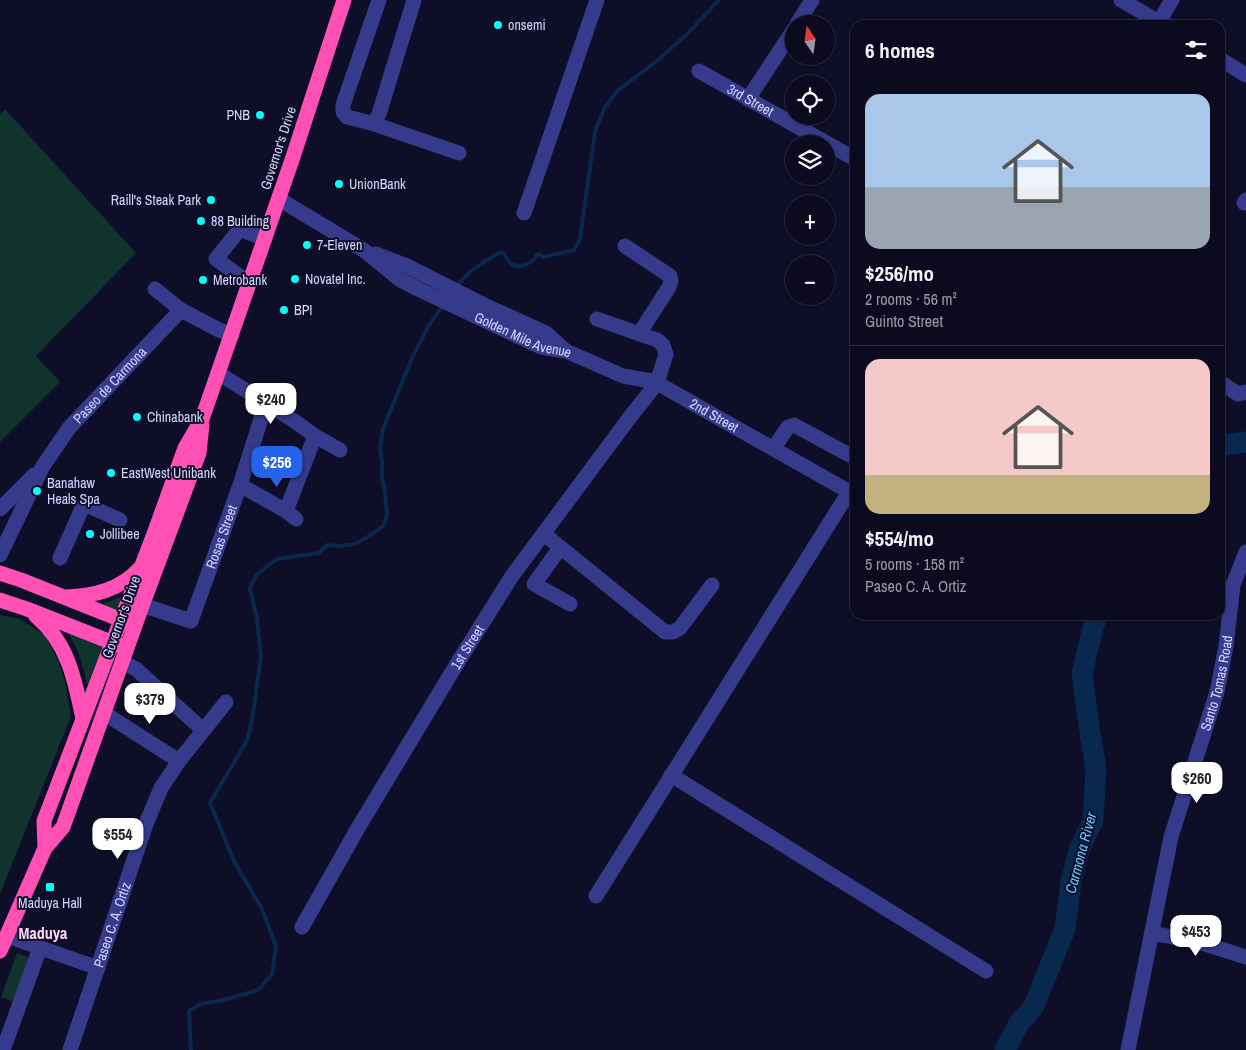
<!DOCTYPE html>
<html lang="en">
<head>
<meta charset="utf-8">
<style>
	:root { --surface:#0b0a1e; --page:#141327; --text:#f1f3f6; --muted:#9a9aa4; --line:#2b2b3c; --accent:#2563eb }
	body { margin:0; font-family:"Archivo Narrow",sans-serif; background:var(--page); color:var(--text); height:100vh; display:flex; flex-direction:column; font-size:19px; white-space:nowrap }
	* { box-sizing:border-box; margin:0 }
	p { font-size:16px; color:var(--muted) }
	.icon { flex:none; width:28px; height:28px; fill:none; stroke:currentColor; stroke-width:2; stroke-linecap:round; stroke-linejoin:round }
	.map { position:relative; flex:1; overflow:hidden }
	.details { position:absolute; left:850px; top:20px; width:375px; height:600px; display:flex; flex-direction:column; background:var(--surface); border-radius:15px; box-shadow:0 1px 4px #0004,0 0 0 1px var(--line) }
	.details>* { flex:none }
	.needle { width:32px; rotate:347deg }
	.buttons { position:absolute; left:785px; top:15px; display:grid; gap:10px }
	.buttons a { display:grid; place-items:center; width:50px; height:50px; border-radius:50%; background:var(--surface); box-shadow:0 1px 4px #0004,0 0 0 1px var(--line); font-size:25px }
	.price { position:absolute; translate:-50% -42px; padding:0 11px; border-radius:10px; background:#fff; color:#222; font-size:16px; line-height:32px; filter:drop-shadow(0 1px 2px #0008) }
	.price::after { content:''; position:absolute; left:50%; top:30px; width:15px; height:11px; margin-left:-8px; background:inherit; clip-path:polygon(0 0,100% 0,50% 100%) }
	.price.current { background:var(--accent); color:#fff }
	ul { padding:0; list-style:none }
	li { display:grid; align-content:center; gap:10px; height:265px; padding:0 15px }
	li+li { border-top:1px solid var(--line) }
	li span { display:grid; place-items:center; height:155px; border-radius:15px; color:#555 }
	li>.icon { margin-inline-start:auto }
	span .icon { width:90px; height:90px; fill:#fffc; stroke-width:1 }
	li b { font-size:21px }
	h2 { display:flex; justify-content:space-between; align-items:center; height:60px; padding:0 15px; font-size:21px }
	.map>svg:first-child { display:block }
	.green { fill:#10332e }
	.lines { fill:none; stroke-linecap:round; stroke-linejoin:round }
	.stream { stroke:#08284d; stroke-width:4 }
	.river { stroke:#08284d; stroke-width:21 }
	.minor { stroke:#353a8b; stroke-width:15 }
	.highway { stroke:#ff50b6; stroke-width:15 }
	.poi-dot { fill:#01ffff; stroke:#0f0e28; stroke-width:2 }
	.labels { text-anchor:middle; stroke-width:4; stroke-linejoin:round; paint-order:stroke }
	.poi-label { font-size:14px; fill:#d5d5ff; stroke:#0f0e28; text-anchor:start }
	.street-label { font-size:14px; fill:#d5d5ff; stroke:#0f0e28 }
	.water-label { font-size:15px; font-style:italic; fill:#63c7ff; stroke:#0f0e28 }
	.quarter-label { font-size:16px; font-weight:bold; fill:#ffd7f4; stroke:#0f0e28 }
</style>
</head>
<body>
<div class="map">
<svg width="1246" height="1050" viewBox="0 0 1246 1050">
	<rect width="100%" height="100%" fill="#0f0e28"/>
	<path class="green" d="M 5,109 L 136,253 L 36,356 L 60,382 L 0,442 L 0,114 Z
		M 126,595 L 118,615 L 97,606 Z
		M 0,615 L 20,619 L 45,635 L 59,663 L 65,682 L 71,716 L 0,894 Z
		M 67,630 L 106,647 L 89,691 L 79,654 Z
		M 17,953 L 33,959 L 18,1003 L 1,997 Z"/>
	<g class="lines">
		<path class="stream" d="M 457,286 C 469,270 484,262 501,252 L 503,253 L 511,264 L 520,267 L 531,262 L 538,254 L 543,257 L 574,250 L 580,239 L 595,132 L 604,109 L 617,91 L 657,61 L 687,34 L 719,0
			M 191,1050 L 189,1011 L 201,1004 L 223,1000 L 258,990 L 272,974 L 276,946 L 262,909 L 234,861 L 210,803 L 247,741 L 252,720 L 261,657 L 257,618 L 250,589 L 251,585 L 256,576 L 266,567 L 277,559 L 319,553 L 327,545 L 338,546 L 355,544 L 371,535 L 384,525 L 387,515 L 385,492 L 382,477 L 382,462 L 380,448 L 383,429 L 412,358 L 429,325 L 444,304"/>
		<path class="river" d="M 1220,446 L 1246,442
			M 1005,1050 L 1019,1023 L 1034,1006 L 1065,929 L 1071,882 L 1079,850 L 1093,821 L 1096,768 L 1089,727 L 1082,673 L 1094,624 L 1099,615"/>
		<g class="minor">
			<path d="M 379,0 L 343,105 L 343,112 L 347,117 L 371,123 L 376,119 L 379,114 L 414,0"/>
			<path d="M 1121,0 L 1164,25"/>
			<path d="M 797,24 L 812,0"/>
			<path d="M 1157,25 L 1172,0"/>
			<path d="M 1220,59 L 1246,75"/>
			<path id="s1" d="M 699,71 L 855,159"/>
			<path d="M 748,99 L 794,29"/>
			<path d="M 371,123 L 459,153"/>
			<path id="s2" d="M 279,199 L 365,251 L 399,279 L 418,289 L 541,347 L 566,351 L 623,376 L 652,381 L 657,383 L 855,495"/>
			<path d="M 1244,203 L 1246,200"/>
			<path d="M 524,213 L 597,0"/>
			<path d="M 625,246 L 670,276 L 671,281 L 669,287 L 639,334"/>
			<path d="M 376,254 L 407,266 L 484,305 L 546,333 L 566,351"/>
			<path d="M 249,283 L 216,259 L 240,229 L 265,239"/>
			<path d="M 155,289 L 181,310 L 219,330 L 232,335"/>
			<path d="M 218,373 L 296,422 L 315,436 L 340,450"/>
			<path d="M 1220,382 L 1238,394 L 1246,392"/>
			<path d="M 773,449 L 788,427 L 794,425 L 855,458"/>
			<path d="M 240,485 L 286,511 L 296,519"/>
			<path d="M 0,509 L 34,475"/>
			<path d="M 286,511 L 315,436"/>
			<path d="M 544,534 L 665,632 L 673,632 L 680,628 L 712,585"/>
			<path d="M 560,548 L 534,584 L 570,604"/>
			<path id="s3" d="M 0,555 L 43,466 L 69,428 L 181,310"/>
			<path d="M 60,558 L 84,504 L 120,520"/>
			<path id="s4" d="M 142,605 L 191,621 L 240,485 L 266,403"/>
			<path d="M 122,662 L 136,669 L 203,730"/>
			<path d="M 104,713 L 179,761"/>
			<path d="M 671,775 L 986,971"/>
			<path d="M 596,896 L 849,492"/>
			<path id="s5" d="M 302,927 L 358,828 L 458,662 L 512,576 L 630,417 L 657,383 L 666,354 L 663,345 L 657,340 L 597,319"/>
			<path d="M 1152,933 L 1202,943 L 1246,957"/>
			<path d="M 7,936 L 98,968"/>
			<path d="M 3,1050 L 40,948"/>
			<path id="s6" d="M 70,1050 L 146,824 L 161,788 L 179,761 L 226,702"/>
			<path id="s7" d="M 1128,1050 L 1171,837 L 1217,692 L 1226,646 L 1233,585 L 1246,552"/>
		</g>
		<path class="highway" d="M 0,573 L 21,580 L 129,623
			M 66,597 C 94,596 120,590 140,568
			M 0,600 L 27,609 L 121,646
			M 36,616 C 68,643 75,680 83,719
			M 45,848 L 44,821 L 154,534 L 185,448 L 202,419 L 293,157 L 344,0
			M 0,951 L 45,848 L 63,827 L 142,606 L 199,453 L 202,425"/>
	</g>
	<g class="poi-dot">
		<circle cx="498" cy="25" r="5"/>
		<circle cx="260" cy="115" r="5"/>
		<circle cx="339" cy="184" r="5"/>
		<circle cx="211" cy="200" r="5"/>
		<circle cx="201" cy="221" r="5"/>
		<circle cx="307" cy="245" r="5"/>
		<circle cx="295" cy="279" r="5"/>
		<circle cx="203" cy="280" r="5"/>
		<circle cx="284" cy="310" r="5"/>
		<circle cx="137" cy="417" r="5"/>
		<circle cx="111" cy="473" r="5"/>
		<circle cx="37" cy="491" r="5"/>
		<circle cx="90" cy="534" r="5"/>
		<rect x="45" y="882" width="10" height="10" rx="2.5"/>
	</g>
	<g class="labels">
		<g class="poi-label">
			<text x="508" y="30">onsemi</text>
			<text x="250" y="120" text-anchor="end">PNB</text>
			<text x="349" y="189">UnionBank</text>
			<text x="201" y="205" text-anchor="end">Raill's Steak Park</text>
			<text x="211" y="226">88 Building</text>
			<text x="317" y="250">7-Eleven</text>
			<text x="305" y="284">Novatel Inc.</text>
			<text x="213" y="285">Metrobank</text>
			<text x="294" y="315">BPI</text>
			<text x="147" y="422">Chinabank</text>
			<text x="121" y="478">EastWest Unibank</text>
			<text x="47" y="488">Banahaw<tspan x="47" dy="16">Heals Spa</tspan></text>
			<text x="100" y="539">Jollibee</text>
			<text x="50" y="908" text-anchor="middle">Maduya Hall</text>
		</g>
		<g class="street-label">
			<text dy="5" stroke="none"><textPath href="#s1" startOffset="59">3rd Street</textPath></text>
			<text transform="translate(278 148) rotate(-72)" y="5">Governor's Drive</text>
			<text dy="5" stroke="none"><textPath href="#s2" startOffset="281">Golden Mile Avenue</textPath></text>
			<text dy="5" stroke="none"><textPath href="#s3" startOffset="204">Paseo de Carmona</textPath></text>
			<text dy="5" stroke="none"><textPath href="#s2" startOffset="490">2nd Street</textPath></text>
			<text dy="5" stroke="none"><textPath href="#s4" startOffset="141">Rosas Street</textPath></text>
			<text transform="translate(121 617) rotate(-70)" y="5">Governor's Drive</text>
			<text dy="5" stroke="none"><textPath href="#s5" startOffset="325">1st Street</textPath></text>
			<text dy="5" stroke="none"><textPath href="#s7" startOffset="378">Santo Tomas Road</textPath></text>
			<text dy="5" stroke="none"><textPath href="#s6" startOffset="132">Paseo C. A. Ortiz</textPath></text>
		</g>
		<g class="water-label">
			<text transform="translate(1081 853) rotate(-75)" y="5">Carmona River</text>
		</g>
		<g class="quarter-label">
			<text x="43" y="939">Maduya</text>
		</g>
	</g>
</svg>
<div class="buttons">
<a><svg class="needle" viewBox="-14 -14 28 28"><path d="M0-13l5 13h-10z" fill="#e53935"/><path d="M0 13l5-13h-10z" fill="#9a9aa4"/></svg></a>
<a><svg class="icon" aria-label="locate" viewBox="0 0 24 24"><circle cx="12" cy="12" r="6"/><path d="M12 2v4M12 18v4M2 12h4M18 12h4"/></svg></a>
<a><svg class="icon" aria-label="layers" viewBox="0 0 24 24"><path d="M12 4l9 5-9 5-9-5zM3 14l9 5 9-5"/></svg></a>
<a>+</a>
<a>−</a>
</div>
<b class="price" style="left:271px;top:425px">$240</b>
<b class="price current" style="left:277px;top:488px">$256</b>
<b class="price" style="left:150px;top:725px">$379</b>
<b class="price" style="left:1197px;top:804px">$260</b>
<b class="price" style="left:118px;top:860px">$554</b>
<b class="price" style="left:1196px;top:957px">$453</b>
<section class="details">
<h2>6 homes<svg class="icon" aria-label="filters" viewBox="0 0 24 24"><path d="M4 7h16M4 17h16"/><circle cx="9" cy="7" r="2"/><circle cx="15" cy="17" r="2"/></svg></h2>
<ul>
<li><span style="background:linear-gradient(#a9c7e8 60%,#9aa5b1 0)"><svg class="icon" aria-label="home" viewBox="0 0 24 24"><path d="M3 11l9-7 9 7M6 9v11h12V9"/></svg></span><div><b>$256/mo</b><p>2 rooms · 56 m²</p><p>Guinto Street</p></div></li>
<li><span style="background:linear-gradient(#f6c9c9 75%,#c2b280 0)"><svg class="icon" aria-label="home" viewBox="0 0 24 24"><path d="M3 11l9-7 9 7M6 9v11h12V9"/></svg></span><div><b>$554/mo</b><p>5 rooms · 158 m²</p><p>Paseo C. A. Ortiz</p></div></li>
</ul>
</section>
</div>
</body>
</html>
